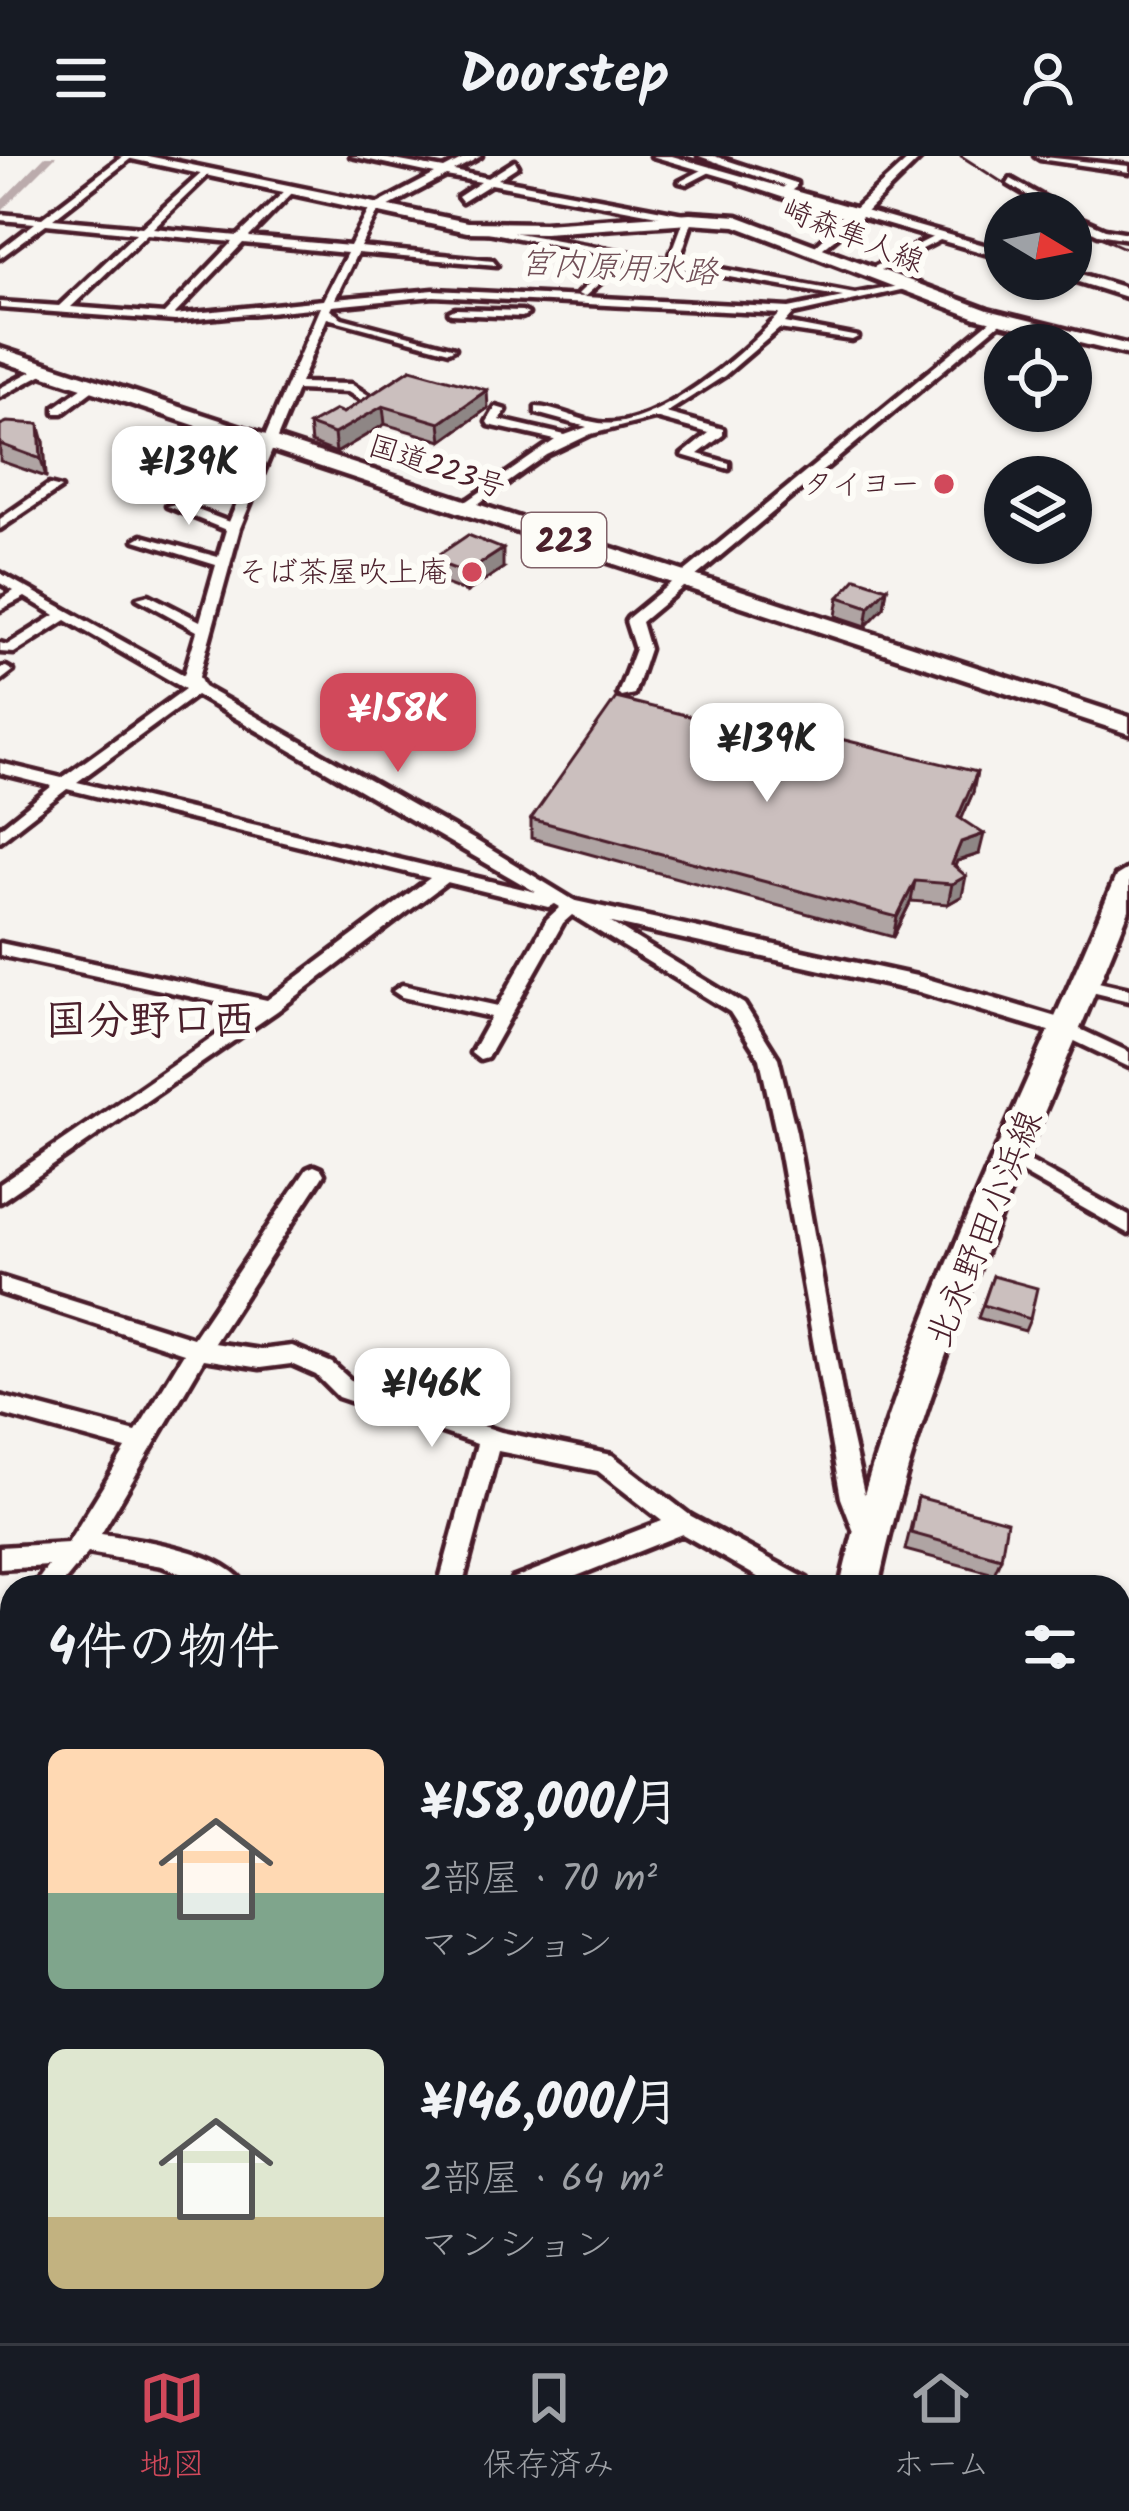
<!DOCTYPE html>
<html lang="ja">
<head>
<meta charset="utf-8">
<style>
	:root { --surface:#171b24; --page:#20242c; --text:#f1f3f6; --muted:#9ea1a6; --line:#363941; --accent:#d1495b }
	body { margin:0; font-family:Kalam,"Klee One",sans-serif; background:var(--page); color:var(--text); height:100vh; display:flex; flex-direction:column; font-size:45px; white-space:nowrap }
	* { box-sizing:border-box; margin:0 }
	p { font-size:39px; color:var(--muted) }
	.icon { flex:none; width:66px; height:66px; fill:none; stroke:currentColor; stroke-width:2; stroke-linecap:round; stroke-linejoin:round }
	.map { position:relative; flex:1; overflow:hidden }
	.drawer { position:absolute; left:0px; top:1419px; width:1131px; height:768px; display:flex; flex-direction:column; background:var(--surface); border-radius:36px 36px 0 0; box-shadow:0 3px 9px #0004 }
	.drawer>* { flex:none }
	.needle { width:78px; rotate:100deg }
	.controls { position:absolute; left:984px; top:36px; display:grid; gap:24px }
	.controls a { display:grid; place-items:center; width:108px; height:108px; border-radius:50%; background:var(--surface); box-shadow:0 3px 9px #0004; font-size:60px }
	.price { position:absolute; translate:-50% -102px; padding:0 27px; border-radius:24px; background:#fff; color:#222; font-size:39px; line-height:78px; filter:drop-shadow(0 3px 6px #0008) }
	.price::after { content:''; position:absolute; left:50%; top:72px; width:36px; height:27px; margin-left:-18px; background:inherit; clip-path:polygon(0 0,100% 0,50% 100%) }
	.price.on { background:var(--accent); color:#fff }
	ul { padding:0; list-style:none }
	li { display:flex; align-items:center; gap:36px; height:300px; padding:0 48px }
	li span { display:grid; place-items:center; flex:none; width:336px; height:240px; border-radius:18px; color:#555 }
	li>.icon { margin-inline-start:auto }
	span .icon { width:144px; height:144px; fill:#fffc; stroke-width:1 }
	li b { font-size:51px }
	h2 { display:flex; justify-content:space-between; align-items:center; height:144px; padding:0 48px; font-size:51px }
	header { display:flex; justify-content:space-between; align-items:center; height:156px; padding:0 48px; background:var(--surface); font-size:54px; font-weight:700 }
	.tabs { display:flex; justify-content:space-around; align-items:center; height:168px; border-top:3px solid var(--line); background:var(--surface); font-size:33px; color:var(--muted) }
	.tabs a { display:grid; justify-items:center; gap:6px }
	.tabs .on { color:var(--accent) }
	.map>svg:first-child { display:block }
	.green { fill:#dcd4d2; stroke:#937a7e; stroke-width:3 }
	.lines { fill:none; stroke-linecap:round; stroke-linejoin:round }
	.stream { stroke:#8e7378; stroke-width:3 }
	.canal { fill:#bbabac; fill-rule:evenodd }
	.minor-casing { stroke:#4a1f2b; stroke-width:9 }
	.tertiary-casing { stroke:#4a1f2b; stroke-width:9 }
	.secondary-casing { stroke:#4a1f2b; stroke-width:9 }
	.trunk-casing { stroke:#4a1f2b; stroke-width:9 }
	.minor { fill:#fdfcf7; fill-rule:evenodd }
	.tertiary { fill:#fdfcf7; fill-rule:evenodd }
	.secondary { fill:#fdfcf7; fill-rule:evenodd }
	.trunk { fill:#fdfcf7; fill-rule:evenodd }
	.rail { stroke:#4a1f2b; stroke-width:3 }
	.wall { fill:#afa4a3; stroke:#4a1f2b; stroke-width:3 }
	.shaded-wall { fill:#8e8685; stroke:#4a1f2b; stroke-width:3 }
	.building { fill:#cbbfbe; stroke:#4a1f2b; stroke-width:3 }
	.poi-dot { fill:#d1495b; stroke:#fdfcf7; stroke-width:4.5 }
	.labels { text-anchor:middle; stroke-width:12; stroke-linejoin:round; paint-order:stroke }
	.far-street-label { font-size:30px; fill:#4a1f2b; stroke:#fdfcf7 }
	.far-poi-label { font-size:30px; fill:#4a1f2b; stroke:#fdfcf7; text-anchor:end }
	.far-water-label { font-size:33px; font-style:italic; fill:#725058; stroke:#fdfcf7 }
	.shield { fill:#fdfcf7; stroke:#806168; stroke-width:3 }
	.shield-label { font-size:33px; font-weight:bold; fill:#4a1f2b }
	.street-label { font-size:36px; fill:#4a1f2b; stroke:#fdfcf7 }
	.quarter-label { font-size:42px; font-weight:bold; fill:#4a1f2b; stroke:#fdfcf7 }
</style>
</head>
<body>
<header><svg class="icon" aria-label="menu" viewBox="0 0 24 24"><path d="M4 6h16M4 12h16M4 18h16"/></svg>Doorstep<svg class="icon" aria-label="person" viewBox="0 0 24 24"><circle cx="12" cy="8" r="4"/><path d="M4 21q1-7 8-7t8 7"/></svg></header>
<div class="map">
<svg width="1129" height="2187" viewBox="0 0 1129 2187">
	<rect width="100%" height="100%" fill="#f6f3ef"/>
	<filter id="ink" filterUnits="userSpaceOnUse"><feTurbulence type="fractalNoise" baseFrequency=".00833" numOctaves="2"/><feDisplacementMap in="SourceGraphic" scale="24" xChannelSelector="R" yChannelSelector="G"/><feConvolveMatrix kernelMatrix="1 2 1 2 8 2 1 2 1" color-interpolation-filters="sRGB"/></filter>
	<g filter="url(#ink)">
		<path class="green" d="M 0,1725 L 12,1731 L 12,2047 L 0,2041 Z
			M 1119,2163 L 1129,2167 L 1129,2187 L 335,2187 L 307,2175 L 1119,2175 Z"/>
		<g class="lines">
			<path class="stream" d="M 739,62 L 815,87
				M 828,92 L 864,108"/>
			<path class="canal" d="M 45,0 L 56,0 L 0,56 L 0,46 Z
				M 453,131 L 671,143 L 677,147 L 671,151 L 453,139 L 339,146 L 333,142 L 339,138 Z
				M 1073,173 L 1129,184 L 1129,192 L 1068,180 L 1068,174 Z"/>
			<g class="minor-casing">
				<path id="minor" d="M 123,0 L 134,0 L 53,63 L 142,71 L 205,14 L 208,19 L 153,72 L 238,80 L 288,32 L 292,37 L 249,81 L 350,90 L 370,52 L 435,18 L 351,0 L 372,0 L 444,13 L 469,0 L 481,0 L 454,15 L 488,22 L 515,5 L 518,10 L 498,23 L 694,60 L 679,105 L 855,138 L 909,128 L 914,131 L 793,158 L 785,167 L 858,181 L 852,184 L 779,173 L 724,220 L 666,257 L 723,273 L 723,279 L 698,298 L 729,307 L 729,313 L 682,299 L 709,277 L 655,262 L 591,278 L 547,299 L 468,355 L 461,351 L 463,348 L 555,284 L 489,269 L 487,266 L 496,251 L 506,254 L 500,264 L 565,279 L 587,271 L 536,257 L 536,251 C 557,252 578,264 599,267 C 655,275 744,197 780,158 L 434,140 L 332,150 L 330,154 L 342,162 L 455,192 L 449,195 L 327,162 L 300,227 L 351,228 L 376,244 L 366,247 L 348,236 L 297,234 L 240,372 L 199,521 L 204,531 L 475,684 L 744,848 L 778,902 L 796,976 L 845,1252 L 865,1342 L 879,1381 L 875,1389 L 867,1392 L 859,1389 L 841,1342 L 776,976 L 760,903 L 730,856 L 572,759 L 563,767 L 487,902 L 480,904 L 471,897 L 491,861 L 402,841 L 393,835 L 402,829 L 498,850 L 547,763 L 560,751 L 555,748 L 548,751 L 447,726 L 277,855 L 0,1046 L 0,1028 L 253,854 L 0,799 L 0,787 L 267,844 L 430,722 L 67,633 L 0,685 L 0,672 L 52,630 L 0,617 L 0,607 L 62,622 L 185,533 L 66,464 L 14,497 L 0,496 L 0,487 L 7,489 L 55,459 L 25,441 L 0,454 L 0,444 L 14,435 L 0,427 L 0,417 L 184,519 L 197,475 L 137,442 L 149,439 L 200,465 L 216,409 L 135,384 L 142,380 L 218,401 L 226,374 L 167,350 L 179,347 L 229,366 L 253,309 L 216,306 L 150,288 L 156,284 L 216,298 L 256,302 L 320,151 L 175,165 L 0,152 L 0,146 L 59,150 L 136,77 L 46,68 L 0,102 L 0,94 L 35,67 L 0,64 L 0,58 L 42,62 ZM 446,20 L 481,26 L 458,41 L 462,46 L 491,28 L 684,64 L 669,104 L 467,68 L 462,71 L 617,101 L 580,136 L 578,138 L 584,141 L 434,134 L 335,143 L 357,97 L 497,109 L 493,104 L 360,91 L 378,56 ZM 147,78 L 233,86 L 164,158 L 71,151 ZM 243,87 L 347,97 L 323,144 L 174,159 ZM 627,103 L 843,141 L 789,152 L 584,141 ZM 196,539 L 536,736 L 77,626 Z
					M 699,0 L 714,0 L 796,27 L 796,31 L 788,37 L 850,57 L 912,0 L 923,0 L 858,64 L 818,96 L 814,91 L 845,62 L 739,27 L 742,22 L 780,34 L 785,30 Z
					M 1035,0 L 1129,10 L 1129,16 L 1040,3 Z
					M 704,13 L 712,15 L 687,28 L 679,26 Z
					M 1011,23 L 1068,55 L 1069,57 L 1057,57 L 1008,28 Z
					M 1071,58 L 1105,73 L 1129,77 L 1129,83 L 1098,78 L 1071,65 Z
					M 939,78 L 948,80 L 875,117 L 866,115 Z
					M 455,153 L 522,155 L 528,158 L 522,161 L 451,158 L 449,156 Z
					M 995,161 L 1005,163 L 641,466 L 649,493 L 634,538 L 621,541 L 618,538 L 635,493 L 626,465 L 628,462 Z
					M 42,210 L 52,213 L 0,241 L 0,232 Z
					M 90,226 L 100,229 L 63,257 L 55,257 L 55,251 Z
					M 49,329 L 61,332 L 0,373 L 0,363 Z
					M 6,511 L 13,515 L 0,525 L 0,512 Z
					M 1085,823 L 1129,833 L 1129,845 L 1079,833 L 1076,829 Z
					M 1065,866 L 1129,896 L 1129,911 L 1058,877 L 1056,872 Z
					M 1011,995 L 1129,1060 L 1129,1078 L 1004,1007 L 1001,1002 L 1004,997 Z
					M 314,1010 L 321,1013 L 324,1018 L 321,1023 L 214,1187 L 260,1194 L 292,1190 L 332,1207 L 354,1227 L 501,1276 L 612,1299 L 691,1360 L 807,1423 L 810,1431 L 775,1431 L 682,1378 L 549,1431 L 509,1431 L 512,1423 L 662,1365 L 598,1315 L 498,1295 L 462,1431 L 438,1431 L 477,1288 L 338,1241 L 316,1219 L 291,1208 L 260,1212 L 204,1203 L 101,1378 C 139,1383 227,1395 246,1431 L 213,1431 L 162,1410 L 88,1397 L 60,1431 L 33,1431 L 48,1410 L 0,1413 L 0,1391 L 68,1387 L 126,1293 L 0,1258 L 0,1240 L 136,1276 L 184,1197 L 0,1137 L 0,1121 L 193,1182 L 307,1013 Z
					M 12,1469 L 12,1556 L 0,1547 L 0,1480 L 3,1473 Z
					M 1119,1586 L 1129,1588 L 1129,1614 L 1119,1612 Z"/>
			</g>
			<g class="tertiary-casing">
				<path id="tertiary" d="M 652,0 L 672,0 L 1005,95 L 1005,103 Z
					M 1071,115 L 1129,133 L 1129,142 L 1069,123 Z
					M 571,744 L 921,821 L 1073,866 L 1077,872 L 1065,880 L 919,836 L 563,756 L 560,751 Z
					M 0,1680 L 12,1685 L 12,1723 L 0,1718 Z
					M 1119,2066 L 1129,2069 L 1129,2109 L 1119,2106 Z"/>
			</g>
			<g class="secondary-casing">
				<path id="secondary" d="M 118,0 L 148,0 L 467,66 L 544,67 L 690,57 L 737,60 L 988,154 L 1129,189 L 1129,199 L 976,162 L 735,70 L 690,67 L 544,77 L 467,76 Z
					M 1129,712 L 1129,754 C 1041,976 927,1196 878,1431 L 840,1431 C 894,1189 1021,950 1116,720 Z
					M 716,2175 L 766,2175 L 764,2187 L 714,2187 Z"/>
			</g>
			<g class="trunk-casing">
				<path id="trunk" d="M 0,192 L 1129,561 L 1129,578 L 0,205 Z"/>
			</g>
			<use href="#minor" class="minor"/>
			<use href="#tertiary" class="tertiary"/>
			<use href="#secondary" class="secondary"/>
			<use href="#trunk" class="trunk"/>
			<path class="rail" d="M 961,0 L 1050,57
				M 1071,68 L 1129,94"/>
		</g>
		<path class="wall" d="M 411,213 L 488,252 L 442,285 L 385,268 L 336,297 L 311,287 L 309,269 L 343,257 Z
			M 0,269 L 44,286 L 46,321 L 0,305 Z
			M 431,404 L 503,412 L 467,436 L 432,423 Z
			M 887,432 L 884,451 L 866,470 L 836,460 L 839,441 Z
			M 831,576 L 830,581 L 973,636 L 961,663 L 979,698 L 957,705 L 955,710 L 962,740 L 948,748 L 911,745 L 893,781 L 531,682 L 531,663 L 803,588 Z
			M 993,1120 L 1030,1163 L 1025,1175 L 978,1162 Z
			M 918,1341 L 1001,1402 L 994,1418 L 905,1394 Z"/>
		<path class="shaded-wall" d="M 487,234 L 488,252 L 442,285 L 440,267 Z
			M 383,250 L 385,268 L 336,297 L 334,278 Z
			M 39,268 L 44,286 L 46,321 L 41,303 Z
			M 503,393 L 503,412 L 467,436 L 466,417 Z
			M 887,432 L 884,451 L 866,470 L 869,451 Z
			M 977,616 L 973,636 L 954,681 L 958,661 Z
			M 984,678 L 979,698 L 957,705 L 948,728 L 952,708 L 961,686 Z
			M 966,720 L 962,740 L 948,748 L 952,728 Z
			M 915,725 L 911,745 L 893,781 L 897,761 Z"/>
		<path class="building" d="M 411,213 L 487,234 L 440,267 L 383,250 L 334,278 L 309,269 L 336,254 L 343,257 Z
			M 7,266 L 39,268 L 41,303 L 0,288 L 0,269 Z
			M 468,379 L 503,393 L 466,417 L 431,404 Z
			M 856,422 L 887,432 L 869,451 L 839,441 Z
			M 616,542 L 803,588 L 811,572 L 831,576 L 828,580 L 977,616 L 958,661 L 984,678 L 961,686 L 952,708 L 966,720 L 952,728 L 915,725 L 897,761 L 531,663 Z
			M 993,1120 L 1037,1132 L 1030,1163 L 983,1149 Z
			M 918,1341 L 1007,1365 L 1001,1402 L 911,1377 Z"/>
	</g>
	<g class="poi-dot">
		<circle cx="944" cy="328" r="12"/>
		<circle cx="472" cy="416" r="12"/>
	</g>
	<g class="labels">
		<g class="far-street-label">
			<text transform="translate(853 79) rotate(22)" y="10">崎森隼人線</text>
			<text transform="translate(437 310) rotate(18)" y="10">国道223号</text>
		</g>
		<g class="far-poi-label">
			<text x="920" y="338">タイヨー</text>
			<text x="448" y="426">そば茶屋吹上庵</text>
		</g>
		<g class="far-water-label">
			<text transform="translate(619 110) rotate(3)" y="12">宮内原用水路</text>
		</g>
		<rect class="shield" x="522" y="357" width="84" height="54" rx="9"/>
		<g class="shield-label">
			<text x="564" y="396">223</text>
		</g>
		<g class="street-label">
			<text transform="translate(983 1072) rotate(-68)" y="13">北永野田小浜線</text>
		</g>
		<g class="quarter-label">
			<text x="150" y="878">国分野口西</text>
		</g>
	</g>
</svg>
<div class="controls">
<a><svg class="needle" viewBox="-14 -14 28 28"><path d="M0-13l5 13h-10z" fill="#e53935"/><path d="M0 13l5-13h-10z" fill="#9ea1a6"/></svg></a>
<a><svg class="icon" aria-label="locate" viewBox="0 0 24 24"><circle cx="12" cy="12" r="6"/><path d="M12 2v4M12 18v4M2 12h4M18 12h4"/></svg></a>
<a><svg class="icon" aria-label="layers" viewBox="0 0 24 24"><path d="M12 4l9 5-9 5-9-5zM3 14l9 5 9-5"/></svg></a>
</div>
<b class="price" style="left:189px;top:372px">¥139K</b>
<b class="price on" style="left:398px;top:619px">¥158K</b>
<b class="price" style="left:767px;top:649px">¥139K</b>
<b class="price" style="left:432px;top:1294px">¥146K</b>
<section class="drawer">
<h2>4件の物件<svg class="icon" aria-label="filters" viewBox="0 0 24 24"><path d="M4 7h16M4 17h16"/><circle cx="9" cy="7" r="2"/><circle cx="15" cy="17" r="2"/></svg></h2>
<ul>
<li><span style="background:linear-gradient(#ffd9b3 60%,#7fa58c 0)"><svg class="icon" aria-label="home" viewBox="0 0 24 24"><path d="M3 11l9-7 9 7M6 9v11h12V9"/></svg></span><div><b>¥158,000/月</b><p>2部屋 · 70 m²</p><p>マンション</p></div></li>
<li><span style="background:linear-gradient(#dfe7d0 70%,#c2b280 0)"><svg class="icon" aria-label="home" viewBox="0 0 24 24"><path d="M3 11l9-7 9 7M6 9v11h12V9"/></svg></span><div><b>¥146,000/月</b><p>2部屋 · 64 m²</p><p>マンション</p></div></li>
</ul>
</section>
</div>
<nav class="tabs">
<a class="on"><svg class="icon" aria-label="map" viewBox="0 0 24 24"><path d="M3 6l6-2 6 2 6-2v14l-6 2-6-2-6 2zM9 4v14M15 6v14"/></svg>地図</a>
<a><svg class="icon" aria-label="saved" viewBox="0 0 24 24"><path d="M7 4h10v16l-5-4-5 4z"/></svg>保存済み</a>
<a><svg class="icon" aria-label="home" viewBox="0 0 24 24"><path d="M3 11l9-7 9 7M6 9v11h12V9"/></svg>ホーム</a>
</nav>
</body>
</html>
